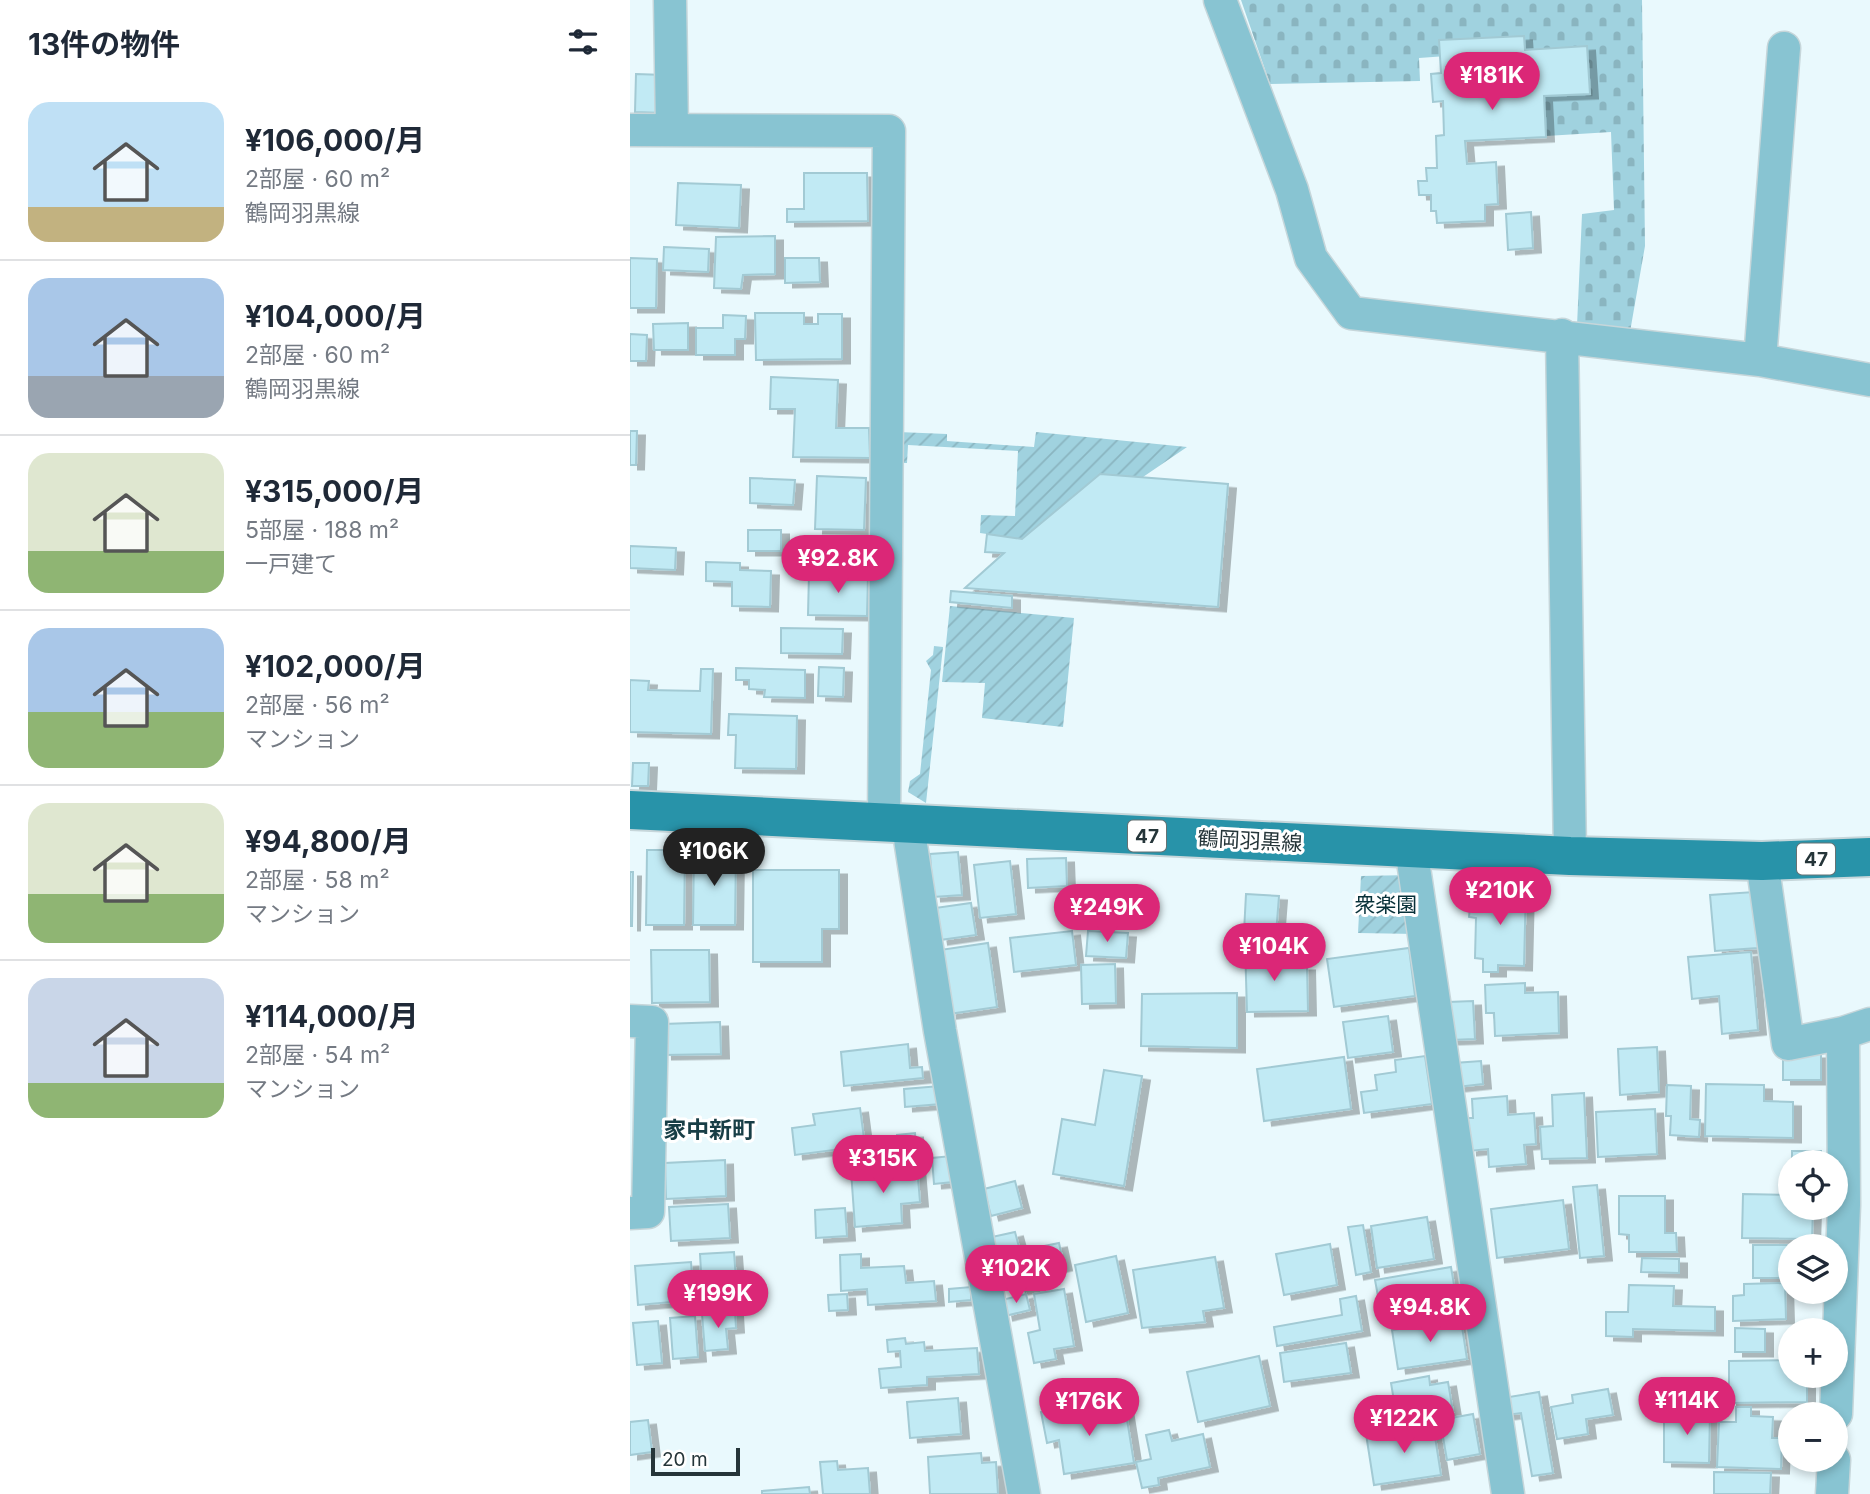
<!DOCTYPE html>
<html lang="ja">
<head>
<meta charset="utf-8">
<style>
	:root { --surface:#fff; --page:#f6f6f7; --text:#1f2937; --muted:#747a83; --line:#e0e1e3; --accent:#db2777 }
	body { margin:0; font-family:Inter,"Noto Sans JP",sans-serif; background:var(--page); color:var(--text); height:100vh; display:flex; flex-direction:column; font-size:26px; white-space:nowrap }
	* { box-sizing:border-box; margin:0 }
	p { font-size:23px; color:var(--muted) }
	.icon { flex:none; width:38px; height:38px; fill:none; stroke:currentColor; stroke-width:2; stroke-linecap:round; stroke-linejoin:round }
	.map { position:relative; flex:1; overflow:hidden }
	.side { display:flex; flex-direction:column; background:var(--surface); width:630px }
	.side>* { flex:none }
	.fabs { position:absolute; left:1148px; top:1150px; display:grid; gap:14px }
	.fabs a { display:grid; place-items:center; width:70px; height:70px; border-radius:50%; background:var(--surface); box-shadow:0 4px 10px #0003; font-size:35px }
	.scale { position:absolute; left:21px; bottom:18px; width:89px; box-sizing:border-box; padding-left:7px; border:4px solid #253539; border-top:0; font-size:19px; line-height:24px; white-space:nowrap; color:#253539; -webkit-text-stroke:5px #fff; paint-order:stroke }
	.price { position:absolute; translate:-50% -60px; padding:0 16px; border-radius:24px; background:var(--accent); color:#fff; font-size:23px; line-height:46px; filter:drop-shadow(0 2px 4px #0008) }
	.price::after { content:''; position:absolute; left:50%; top:42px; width:21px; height:16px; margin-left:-10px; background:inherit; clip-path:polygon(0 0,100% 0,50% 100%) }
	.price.selected { background:#222; color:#fff }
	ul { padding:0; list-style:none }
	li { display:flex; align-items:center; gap:21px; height:175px; padding:0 28px }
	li+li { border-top:2px solid var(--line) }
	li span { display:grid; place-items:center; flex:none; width:196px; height:140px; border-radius:21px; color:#555 }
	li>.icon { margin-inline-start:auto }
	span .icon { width:84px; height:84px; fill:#fffc; stroke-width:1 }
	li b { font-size:30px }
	h2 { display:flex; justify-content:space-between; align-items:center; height:84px; padding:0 28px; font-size:30px }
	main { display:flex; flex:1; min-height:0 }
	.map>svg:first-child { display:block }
	.cemetery { fill:url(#cemetery-stones) }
	.garden { fill:url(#garden-furrows) }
	.building { fill:#c1eaf4; stroke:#a2cad4; stroke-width:2; filter:url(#shadow) }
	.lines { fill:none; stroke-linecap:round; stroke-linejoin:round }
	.street-casing { stroke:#c6d6da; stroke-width:35 }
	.primary-casing { stroke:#c6d6da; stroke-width:42 }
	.street { stroke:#88c4d2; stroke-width:32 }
	.primary { stroke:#2893a9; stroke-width:38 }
	.labels { text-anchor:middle; stroke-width:6; stroke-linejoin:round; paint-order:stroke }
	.shield { fill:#fff; stroke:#667274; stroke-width:2 }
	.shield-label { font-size:19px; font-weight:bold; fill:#253539 }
	.street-label { font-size:21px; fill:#253539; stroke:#fff }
	.park-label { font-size:21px; fill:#083139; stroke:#fff }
	.neighbourhood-label { font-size:23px; font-weight:bold; fill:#183e46; stroke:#fff }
</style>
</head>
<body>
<main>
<section class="side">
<h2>13件の物件<svg class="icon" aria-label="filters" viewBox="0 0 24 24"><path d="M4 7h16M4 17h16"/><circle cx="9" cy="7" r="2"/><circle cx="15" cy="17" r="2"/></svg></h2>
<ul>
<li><span style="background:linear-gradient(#bfe0f5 75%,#c2b280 0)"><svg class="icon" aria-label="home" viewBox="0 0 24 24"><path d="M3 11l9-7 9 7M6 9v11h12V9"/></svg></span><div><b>¥106,000/月</b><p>2部屋 · 60 m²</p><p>鶴岡羽黒線</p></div></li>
<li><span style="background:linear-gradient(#a9c7e8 70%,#9aa5b1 0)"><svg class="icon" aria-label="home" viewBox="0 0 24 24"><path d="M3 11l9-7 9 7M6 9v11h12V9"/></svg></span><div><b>¥104,000/月</b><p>2部屋 · 60 m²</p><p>鶴岡羽黒線</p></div></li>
<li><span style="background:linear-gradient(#dfe7d0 70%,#8fb573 0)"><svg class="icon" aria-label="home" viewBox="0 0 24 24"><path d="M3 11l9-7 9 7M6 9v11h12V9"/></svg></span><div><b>¥315,000/月</b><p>5部屋 · 188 m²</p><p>一戸建て</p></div></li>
<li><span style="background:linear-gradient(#a9c7e8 60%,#8fb573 0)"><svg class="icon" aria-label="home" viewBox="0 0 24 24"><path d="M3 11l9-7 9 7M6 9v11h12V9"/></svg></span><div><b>¥102,000/月</b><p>2部屋 · 56 m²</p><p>マンション</p></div></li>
<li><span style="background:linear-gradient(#dfe7d0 65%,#8fb573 0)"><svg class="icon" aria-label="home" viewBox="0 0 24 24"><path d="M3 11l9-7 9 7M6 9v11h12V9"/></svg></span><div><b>¥94,800/月</b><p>2部屋 · 58 m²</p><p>マンション</p></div></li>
<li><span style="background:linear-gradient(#c9d6e8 75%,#8fb573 0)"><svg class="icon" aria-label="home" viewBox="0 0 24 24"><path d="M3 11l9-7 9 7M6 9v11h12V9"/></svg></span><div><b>¥114,000/月</b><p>2部屋 · 54 m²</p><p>マンション</p></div></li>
</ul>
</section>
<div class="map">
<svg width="1240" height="1494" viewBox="0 0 1240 1494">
	<defs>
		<pattern id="cemetery-stones" width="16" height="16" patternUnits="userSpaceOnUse" patternTransform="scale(1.75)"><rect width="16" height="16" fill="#a0d2df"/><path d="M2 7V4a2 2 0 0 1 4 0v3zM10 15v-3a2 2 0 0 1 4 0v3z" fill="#8ab5c0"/></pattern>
		<pattern id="garden-furrows" width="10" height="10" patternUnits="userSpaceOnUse" patternTransform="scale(1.75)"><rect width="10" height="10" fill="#a0d2df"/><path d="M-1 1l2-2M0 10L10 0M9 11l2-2" fill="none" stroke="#8ab5c0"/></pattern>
		<filter id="shadow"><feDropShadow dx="8" dy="4.5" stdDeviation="0" flood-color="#0004"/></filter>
	</defs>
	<rect width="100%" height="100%" fill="#e9f9fd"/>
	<path class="cemetery" d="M 611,0 L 1012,0 L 1015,246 L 1000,332 L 947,326 L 952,214 L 984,210 L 981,132 L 916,136 L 914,96 L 960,93 L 957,46 L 789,58 L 790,81 L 640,84 Z"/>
	<path class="garden" d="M 268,432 L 317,434 L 317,441 L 404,447 L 406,432 L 557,447 L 513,477 L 470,474 L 392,539 L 350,533 L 351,515 L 385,516 L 388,451 L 278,445 L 277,463 L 268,463 Z
		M 320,606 L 444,618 L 433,727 L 352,718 L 355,683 L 312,682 Z
		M 304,646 L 313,647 L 296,803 L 278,792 L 280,781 L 290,774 L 301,670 L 296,661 L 303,655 Z
		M 781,875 L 786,934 L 728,933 L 731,876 Z"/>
	<path class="building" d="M 894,36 L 895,50 L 957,46 L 960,94 L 914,96 L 916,137 L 835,141 L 837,164 L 866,162 L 868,204 L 855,205 L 855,221 L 807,223 L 806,211 L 801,211 L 801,195 L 789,195 L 788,181 L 797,181 L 796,168 L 807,168 L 806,136 L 814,135 L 813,101 L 803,102 L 801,74 L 811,73 L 809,40 Z
		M 6,74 L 34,75 L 33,113 L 5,112 Z
		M 174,173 L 237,173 L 238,221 L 157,222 L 157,209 L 174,209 Z
		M 48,183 L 111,185 L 109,228 L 46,225 Z
		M 901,212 L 903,248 L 878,250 L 876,214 Z
		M 145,236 L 145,274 L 113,275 L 111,289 L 84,288 L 86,237 Z
		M 34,247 L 79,249 L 78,272 L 33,270 Z
		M 0,258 L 27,259 L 26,308 L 0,308 Z
		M 155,258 L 189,258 L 190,282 L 155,283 Z
		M 125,313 L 174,313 L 174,324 L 188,324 L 188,314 L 212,314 L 212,359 L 126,360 Z
		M 93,315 L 116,316 L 115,339 L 105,339 L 105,355 L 66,355 L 66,328 L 93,328 Z
		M 58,323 L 58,350 L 24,350 L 23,324 Z
		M 0,334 L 17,335 L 16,361 L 0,361 Z
		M 141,377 L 208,380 L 206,428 L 239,428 L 240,458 L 163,457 L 165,409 L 140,409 Z
		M 0,431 L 7,431 L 6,465 L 0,465 Z
		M 470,474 L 598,484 L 588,607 L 335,588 L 374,553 L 355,552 L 357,534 L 392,539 Z
		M 187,476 L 236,478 L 234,530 L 185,529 Z
		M 120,478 L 165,480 L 163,505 L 120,503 Z
		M 118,530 L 151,530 L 151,551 L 118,551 Z
		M 0,546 L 46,548 L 45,570 L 0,568 Z
		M 76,562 L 110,563 L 110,570 L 141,571 L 140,607 L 102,606 L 102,582 L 76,581 Z
		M 179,573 L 238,575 L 237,616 L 178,615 Z
		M 321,591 L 382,596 L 382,608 L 320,602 Z
		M 151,628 L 213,629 L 212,654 L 151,653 Z
		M 189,667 L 214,668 L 213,697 L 188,696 Z
		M 106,668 L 175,670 L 175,698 L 134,697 L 135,690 L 119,689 L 119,680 L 106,680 Z
		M 71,669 L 83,669 L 81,734 L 0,732 L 0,680 L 19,681 L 18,690 L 70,691 Z
		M 99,714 L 167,716 L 166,769 L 105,768 L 106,735 L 98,735 Z
		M 3,763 L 19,763 L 18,786 L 2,786 Z
		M 17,850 L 55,850 L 54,925 L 16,925 Z
		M 64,850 L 106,851 L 105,925 L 63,925 Z
		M 328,852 L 332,895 L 303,897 L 300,854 Z
		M 436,858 L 437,886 L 398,888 L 397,859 Z
		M 380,861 L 386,914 L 350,918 L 344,865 Z
		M 123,870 L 209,870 L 209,929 L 192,929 L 192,962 L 123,962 Z
		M 0,872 L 3,872 L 2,926 L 0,926 Z
		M 851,886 L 896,886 L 894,966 L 868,965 L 868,972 L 853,972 L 853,959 L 845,958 L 846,918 L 839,917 L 840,907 L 850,907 Z
		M 1124,892 L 1128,948 L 1085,951 L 1080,895 Z
		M 616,894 L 649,896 L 646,934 L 614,932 Z
		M 341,903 L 346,935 L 310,940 L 305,908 Z
		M 442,931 L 446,965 L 384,972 L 380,938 Z
		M 458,931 L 498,933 L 496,958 L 456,956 Z
		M 358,943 L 367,1007 L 319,1014 L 310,950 Z
		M 640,943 L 640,966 L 677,966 L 678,1011 L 617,1012 L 615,944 Z
		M 779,948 L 785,996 L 704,1007 L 697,959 Z
		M 21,950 L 79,950 L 80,1002 L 22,1003 Z
		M 1121,952 L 1128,1030 L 1092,1034 L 1089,996 L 1062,999 L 1058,957 Z
		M 485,964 L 486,1003 L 452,1004 L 451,965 Z
		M 895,983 L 895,993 L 928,992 L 929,1033 L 865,1036 L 864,1013 L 856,1013 L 855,985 Z
		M 607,993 L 607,1048 L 511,1046 L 512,994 Z
		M 843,1001 L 845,1039 L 820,1040 L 818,1002 Z
		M 758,1016 L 763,1052 L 718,1058 L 713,1022 Z
		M 90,1022 L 91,1054 L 34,1055 L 33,1024 Z
		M 278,1044 L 280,1068 L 292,1067 L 293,1078 L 214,1086 L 211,1052 Z
		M 1027,1047 L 1029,1092 L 990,1095 L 988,1049 Z
		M 1153,1054 L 1191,1054 L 1191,1080 L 1153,1080 Z
		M 795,1056 L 802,1104 L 734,1113 L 731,1092 L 747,1090 L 745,1075 L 766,1072 L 765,1060 Z
		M 714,1057 L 721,1109 L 634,1121 L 627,1069 Z
		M 851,1061 L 853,1084 L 827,1087 L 824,1063 Z
		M 474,1070 L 512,1076 L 494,1186 L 423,1174 L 432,1119 L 465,1125 Z
		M 1076,1084 L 1134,1085 L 1134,1101 L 1163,1102 L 1163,1138 L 1075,1136 Z
		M 1037,1085 L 1061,1086 L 1060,1119 L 1070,1120 L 1069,1137 L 1040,1135 L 1041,1116 L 1036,1116 Z
		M 310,1086 L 311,1104 L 275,1107 L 274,1089 Z
		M 954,1093 L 957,1158 L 912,1159 L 910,1127 L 923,1126 L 922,1095 Z
		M 877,1096 L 878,1115 L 904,1113 L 906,1144 L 894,1145 L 896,1164 L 859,1167 L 858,1149 L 839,1151 L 837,1118 L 843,1118 L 842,1099 Z
		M 230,1108 L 235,1146 L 165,1155 L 162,1128 L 185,1125 L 183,1114 Z
		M 1025,1109 L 1027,1154 L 968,1157 L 966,1112 Z
		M 285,1133 L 286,1146 L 267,1148 L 267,1135 Z
		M 1162,1151 L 1191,1151 L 1191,1162 L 1162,1162 Z
		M 321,1156 L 323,1182 L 304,1184 L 302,1158 Z
		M 95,1160 L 96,1196 L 36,1199 L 35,1163 Z
		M 287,1166 L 290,1202 L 271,1204 L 272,1223 L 225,1227 L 221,1171 Z
		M 385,1181 L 392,1208 L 361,1216 L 354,1189 Z
		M 967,1185 L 974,1256 L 950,1258 L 943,1187 Z
		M 1113,1194 L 1160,1195 L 1160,1208 L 1183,1208 L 1182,1239 L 1112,1238 Z
		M 989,1196 L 1035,1196 L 1035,1233 L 1046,1233 L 1047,1252 L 999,1252 L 999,1235 L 989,1234 Z
		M 933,1200 L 939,1249 L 867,1258 L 861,1209 Z
		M 98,1204 L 100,1238 L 41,1241 L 39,1207 Z
		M 215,1208 L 217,1236 L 186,1238 L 185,1210 Z
		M 797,1217 L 804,1259 L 747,1268 L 741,1226 Z
		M 733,1225 L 741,1272 L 726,1275 L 718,1227 Z
		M 385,1232 L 389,1247 L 366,1253 L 362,1237 Z
		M 429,1243 L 434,1266 L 404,1272 L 407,1287 L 388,1290 L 380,1253 Z
		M 700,1244 L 707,1285 L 654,1295 L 646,1254 Z
		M 1123,1245 L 1175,1245 L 1160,1246 L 1160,1278 L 1123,1278 Z
		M 104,1252 L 107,1294 L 98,1295 L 99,1305 L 73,1306 L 70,1254 Z
		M 231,1254 L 231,1268 L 274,1266 L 276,1283 L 304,1281 L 306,1301 L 238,1305 L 237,1289 L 211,1291 L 210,1255 Z
		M 486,1256 L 498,1313 L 456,1322 L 445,1265 Z
		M 585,1257 L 594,1308 L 573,1311 L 575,1322 L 512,1328 L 503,1270 Z
		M 1012,1258 L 1049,1259 L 1049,1273 L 1011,1272 Z
		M 61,1262 L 64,1300 L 8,1305 L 5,1266 Z
		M 821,1267 L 826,1297 L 807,1300 L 808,1309 L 752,1318 L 745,1280 Z
		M 1155,1283 L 1156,1319 L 1103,1321 L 1103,1296 L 1114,1295 L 1114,1284 Z
		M 999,1285 L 1044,1286 L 1043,1306 L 1085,1307 L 1085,1331 L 1003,1329 L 1003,1337 L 976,1336 L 976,1312 L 998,1312 Z
		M 341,1287 L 341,1300 L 319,1302 L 319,1289 Z
		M 434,1289 L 444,1346 L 424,1349 L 426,1359 L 404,1363 L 398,1333 L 410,1330 L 404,1294 Z
		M 217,1294 L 218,1310 L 199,1311 L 198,1295 Z
		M 396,1294 L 400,1310 L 375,1316 L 372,1300 Z
		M 726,1296 L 732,1331 L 647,1346 L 644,1327 L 712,1315 L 710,1299 Z
		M 105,1311 L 106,1328 L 96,1329 L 98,1349 L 75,1351 L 72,1314 Z
		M 65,1316 L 68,1357 L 43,1359 L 40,1318 Z
		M 831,1320 L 837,1359 L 768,1369 L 762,1330 Z
		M 28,1321 L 32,1363 L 7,1365 L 3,1323 Z
		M 1105,1328 L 1135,1329 L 1135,1352 L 1105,1352 Z
		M 275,1338 L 276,1344 L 294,1342 L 295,1351 L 347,1348 L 349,1374 L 297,1377 L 297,1385 L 251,1388 L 249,1369 L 271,1367 L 270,1351 L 258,1352 L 257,1340 Z
		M 716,1343 L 721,1373 L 654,1382 L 650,1353 Z
		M 629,1356 L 640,1406 L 568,1422 L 557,1372 Z
		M 1160,1360 L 1160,1376 L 1177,1376 L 1177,1402 L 1099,1403 L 1099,1361 Z
		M 799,1376 L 800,1385 L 818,1382 L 823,1412 L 804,1415 L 805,1419 L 768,1425 L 761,1383 Z
		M 978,1389 L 983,1415 L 956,1419 L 958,1434 L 927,1439 L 921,1407 L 943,1403 L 942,1395 Z
		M 909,1392 L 923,1473 L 902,1476 L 891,1413 L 876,1415 L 873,1398 Z
		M 328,1398 L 331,1434 L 280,1438 L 277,1402 Z
		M 456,1404 L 457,1413 L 495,1407 L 504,1463 L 434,1474 L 429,1440 L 417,1443 L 411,1412 Z
		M 1106,1407 L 1121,1407 L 1121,1416 L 1143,1417 L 1142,1438 L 1152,1438 L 1151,1469 L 1087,1467 L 1089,1422 L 1106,1422 Z
		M 1034,1411 L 1080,1411 L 1079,1463 L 1034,1462 Z
		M 843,1414 L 850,1454 L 817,1460 L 810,1420 Z
		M 18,1420 L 22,1452 L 0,1455 L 0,1422 Z
		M 803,1424 L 811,1475 L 744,1485 L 736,1434 Z
		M 539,1430 L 542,1441 L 573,1434 L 580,1467 L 528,1478 L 529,1485 L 512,1488 L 506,1462 L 521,1459 L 516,1435 Z
		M 351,1453 L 352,1463 L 366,1462 L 368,1494 L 300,1494 L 298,1457 Z
		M 207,1461 L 208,1470 L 238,1468 L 240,1494 L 193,1494 L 190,1462 Z
		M 1084,1472 L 1141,1473 L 1140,1494 L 1084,1494 Z
		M 179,1487 L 180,1494 L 132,1494 L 132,1491 Z"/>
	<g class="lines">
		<g class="street-casing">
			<path id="street" d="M 40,0 L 42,130
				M 590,0 L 662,190 L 681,258 L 721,313 L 1130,360 L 1240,380
				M 0,130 L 259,131 L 254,824
				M 932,335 L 940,856
				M 1130,360 L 1154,48
				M 278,826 L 310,1031 L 394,1494
				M 781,848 L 878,1494
				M 1132,861 L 1158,1044 L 1213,1033 L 1240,1024
				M 0,1021 L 22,1022 L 18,1212 L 0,1213
				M 1206,1414 L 1214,1205 L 1213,1033
				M 1202,1494 L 1204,1460"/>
		</g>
		<g class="primary-casing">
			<path id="primary" d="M 0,810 L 940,856 L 1132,861 L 1240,857"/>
		</g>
		<use href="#street" class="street"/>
		<use href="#primary" class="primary"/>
	</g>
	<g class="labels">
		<g class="shield">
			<rect x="498" y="820.5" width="38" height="31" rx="5"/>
			<rect x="1167" y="843.5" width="38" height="31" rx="5"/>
		</g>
		<g class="shield-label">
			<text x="517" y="843">47</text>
			<text x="1186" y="866">47</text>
		</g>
		<g class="street-label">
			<text transform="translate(620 841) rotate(3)" y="7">鶴岡羽黒線</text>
		</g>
		<g class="park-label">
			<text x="756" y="912">衆楽園</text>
		</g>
		<g class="neighbourhood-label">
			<text x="79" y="1138">家中新町</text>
		</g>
	</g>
</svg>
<div class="fabs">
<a><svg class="icon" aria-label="locate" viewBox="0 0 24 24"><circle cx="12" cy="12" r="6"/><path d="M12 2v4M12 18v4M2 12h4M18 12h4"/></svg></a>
<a><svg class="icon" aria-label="layers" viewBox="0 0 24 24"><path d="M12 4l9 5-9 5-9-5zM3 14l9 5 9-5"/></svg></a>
<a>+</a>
<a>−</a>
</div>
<div class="scale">20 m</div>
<b class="price" style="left:862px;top:112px">¥181K</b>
<b class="price" style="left:208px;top:595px">¥92.8K</b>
<b class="price selected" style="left:84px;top:888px">¥106K</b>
<b class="price" style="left:870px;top:927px">¥210K</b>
<b class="price" style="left:477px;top:944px">¥249K</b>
<b class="price" style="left:644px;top:983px">¥104K</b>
<b class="price" style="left:253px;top:1195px">¥315K</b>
<b class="price" style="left:386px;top:1305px">¥102K</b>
<b class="price" style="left:88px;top:1330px">¥199K</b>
<b class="price" style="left:800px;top:1344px">¥94.8K</b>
<b class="price" style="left:1057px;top:1437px">¥114K</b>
<b class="price" style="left:459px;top:1438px">¥176K</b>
<b class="price" style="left:774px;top:1455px">¥122K</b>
</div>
</main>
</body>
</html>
